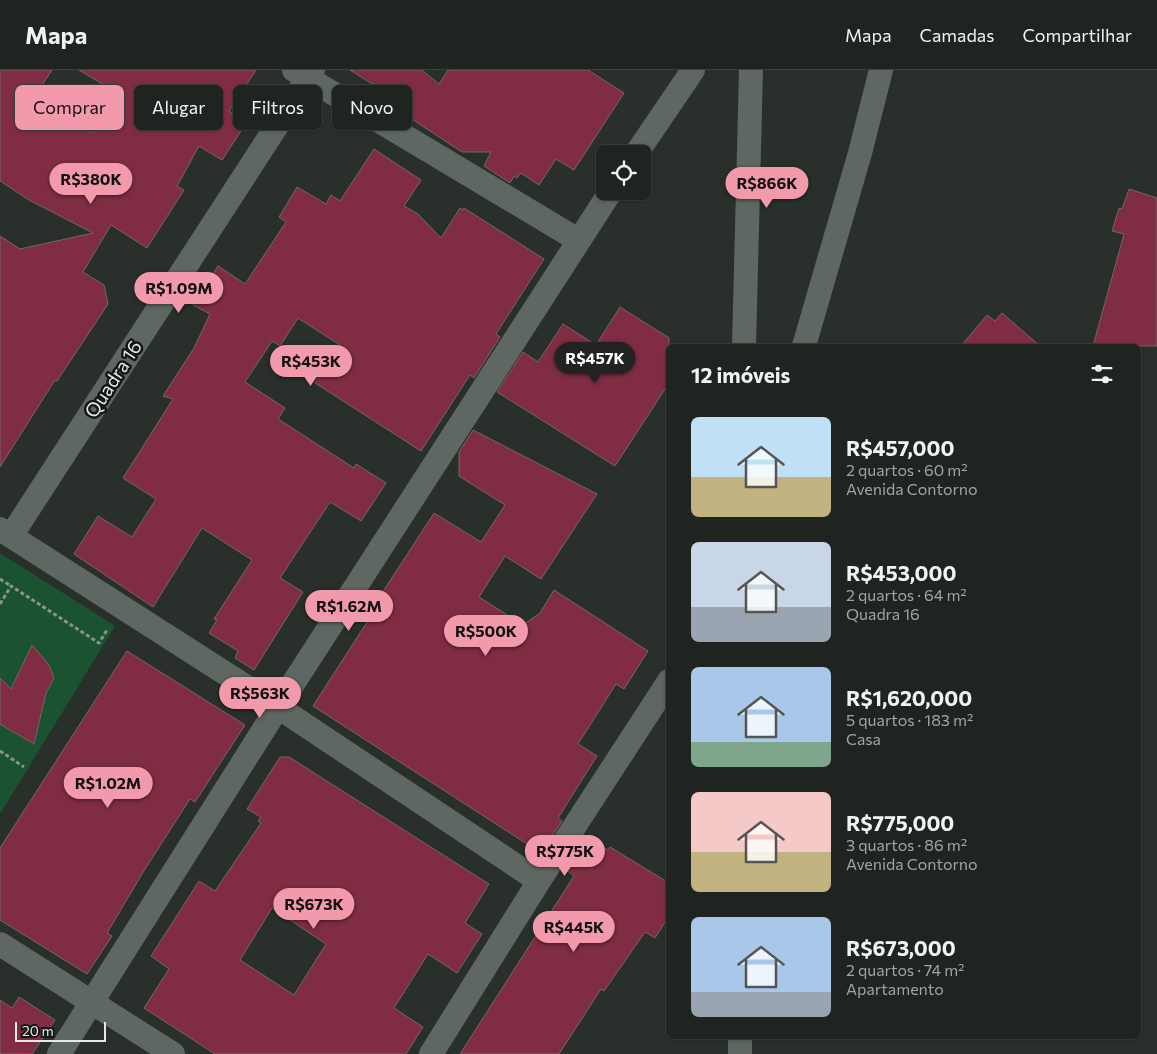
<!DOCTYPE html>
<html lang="pt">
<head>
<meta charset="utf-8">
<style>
	:root { --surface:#1f2420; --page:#272c29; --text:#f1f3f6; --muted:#a1a4a5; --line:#3c413e; --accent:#f29aac }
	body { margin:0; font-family:Commissioner,sans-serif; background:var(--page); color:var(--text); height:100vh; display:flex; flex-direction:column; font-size:19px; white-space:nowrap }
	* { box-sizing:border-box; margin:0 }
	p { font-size:16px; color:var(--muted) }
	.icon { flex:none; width:28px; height:28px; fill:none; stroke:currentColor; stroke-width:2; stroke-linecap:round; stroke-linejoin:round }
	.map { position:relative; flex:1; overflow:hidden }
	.details { position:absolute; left:666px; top:274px; width:475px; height:695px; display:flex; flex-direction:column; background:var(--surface); border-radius:8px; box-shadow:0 1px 4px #0004,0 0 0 1px var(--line) }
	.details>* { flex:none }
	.hud { position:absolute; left:15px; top:15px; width:475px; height:45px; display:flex; gap:10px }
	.buttons { position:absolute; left:596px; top:75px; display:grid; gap:10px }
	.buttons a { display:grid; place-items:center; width:55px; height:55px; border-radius:8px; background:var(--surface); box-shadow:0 1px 4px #0004,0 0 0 1px var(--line); font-size:25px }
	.scale { position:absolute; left:15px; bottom:12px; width:91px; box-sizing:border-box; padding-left:5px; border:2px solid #e4e9e5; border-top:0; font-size:14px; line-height:18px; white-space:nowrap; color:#e4e9e5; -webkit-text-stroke:4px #141715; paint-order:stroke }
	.price { position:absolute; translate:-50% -42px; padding:0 11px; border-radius:18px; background:var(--accent); color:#111; font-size:16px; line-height:32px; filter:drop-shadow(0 1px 2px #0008) }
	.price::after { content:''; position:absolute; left:50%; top:30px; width:15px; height:11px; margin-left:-8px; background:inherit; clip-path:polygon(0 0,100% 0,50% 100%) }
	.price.active { background:#222; color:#fff }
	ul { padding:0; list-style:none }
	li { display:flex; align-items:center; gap:15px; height:125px; padding:0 25px }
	li span { display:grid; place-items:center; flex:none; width:140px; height:100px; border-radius:8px; color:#555 }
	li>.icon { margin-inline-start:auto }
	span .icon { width:60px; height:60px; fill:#fffc; stroke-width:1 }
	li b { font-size:21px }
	h2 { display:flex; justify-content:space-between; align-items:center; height:60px; padding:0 25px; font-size:21px }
	.tag { padding:0 18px; border-radius:8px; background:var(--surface); box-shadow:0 1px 4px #0004,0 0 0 1px var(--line); font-size:18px; line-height:45px }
	.tag.active { background:var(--accent); color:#111 }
	header { display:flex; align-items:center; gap:30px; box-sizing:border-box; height:70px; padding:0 25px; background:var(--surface); border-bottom:1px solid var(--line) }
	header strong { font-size:24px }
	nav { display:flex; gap:28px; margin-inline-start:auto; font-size:18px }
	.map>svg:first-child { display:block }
	.green { fill:#1b5332 }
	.building { fill:#802d44; stroke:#726768; fill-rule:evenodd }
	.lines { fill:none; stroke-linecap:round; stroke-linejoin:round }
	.path { stroke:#8c928d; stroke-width:3; stroke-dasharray:4 2.5; stroke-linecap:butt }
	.minor { stroke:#5e6761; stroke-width:24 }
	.labels { text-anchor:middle; stroke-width:5; stroke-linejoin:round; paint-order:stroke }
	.street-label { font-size:19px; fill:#e4e9e5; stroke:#141715 }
</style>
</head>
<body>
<header>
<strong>Mapa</strong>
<nav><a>Mapa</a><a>Camadas</a><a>Compartilhar</a></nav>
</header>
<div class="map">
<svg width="1157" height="984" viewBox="0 0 1157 984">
	<rect width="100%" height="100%" fill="#29302b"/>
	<path class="green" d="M 0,483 L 115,556 L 0,744 Z"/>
	<path class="building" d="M 0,0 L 52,0 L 35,26 L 92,63 L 117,23 L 79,0 L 256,0 L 229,41 L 247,52 L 222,90 L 199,76 L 177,116 L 184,120 L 147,178 L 111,155 L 83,202 L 104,215 L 108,234 L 57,311 L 55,310 L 0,397 L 0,166 L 20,179 L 93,163 L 29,130 L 0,111 Z
		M 350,0 L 422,0 L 439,14 L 448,0 L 588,0 L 624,23 L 574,100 L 556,89 L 539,115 L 521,103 L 517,108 L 514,106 L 510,113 L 484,96 L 491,82 L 462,82 L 401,42 L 406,35 Z
		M 374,79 L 421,110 L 404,136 L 418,144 L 441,168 L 460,138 L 463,140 L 464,138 L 544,189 L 496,264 L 500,267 L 474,308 L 470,305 L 421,381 L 315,313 L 340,275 L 298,248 L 280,276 L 272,271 L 245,312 L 285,338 L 278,349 L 354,398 L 356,394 L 386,413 L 361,451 L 330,432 L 280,508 L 303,522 L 254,600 L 235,588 L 238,581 L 209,563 L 217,550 L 214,549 L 252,490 L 202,458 L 153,537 L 74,484 L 98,446 L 132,467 L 156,429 L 123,408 L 173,329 L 163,326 L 194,278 L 210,244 L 193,235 L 218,196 L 245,214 L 286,152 L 279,147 L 297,117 L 326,134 L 331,125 L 340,131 Z
		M 1129,119 L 1157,128 L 1157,276 L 1093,276 L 1124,164 L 1112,161 L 1119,138 L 1122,139 Z
		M 620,237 L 669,268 L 669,313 L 615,396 L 497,322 L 523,282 L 538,292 L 563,254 L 596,275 Z
		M 1002,243 L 1040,276 L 961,276 L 987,245 L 995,251 Z
		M 473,360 L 597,424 L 541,509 L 505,486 L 479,527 L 523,555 L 540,543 L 554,520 L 648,581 L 624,619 L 616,614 L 578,674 L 597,686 L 558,748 L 562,751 L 541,783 L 313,636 L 369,549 L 367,548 L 384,520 L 434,443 L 481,472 L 505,435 L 459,406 L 459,382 Z
		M 32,575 L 49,595 L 54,608 L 46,623 L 34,674 L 0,654 L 0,608 L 11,619 Z
		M 127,581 L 245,655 L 195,732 L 190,729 L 145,799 L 107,863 L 112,866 L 87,904 L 0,850 L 0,778 Z
		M 280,687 L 289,687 L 489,814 L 465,853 L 482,864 L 457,903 L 428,884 L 394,938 L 423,957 L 406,984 L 215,984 L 144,938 L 169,899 L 151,886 L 199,811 L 215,821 L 261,753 L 258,751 L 261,747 L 247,739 ZM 272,838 L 326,874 L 294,925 L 240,890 Z
		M 585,765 L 608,780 L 610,777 L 669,813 L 669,846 L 655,868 L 645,862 L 604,921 L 601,919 L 559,984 L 460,984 L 574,806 L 564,798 Z
		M 19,927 L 55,950 L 32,984 L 0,984 L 0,930 L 12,938 Z"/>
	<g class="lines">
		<path class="path" d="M 0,509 L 11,516
			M 0,534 L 11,516 L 99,573 L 107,560
			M 0,681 L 24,697"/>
		<path class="minor" d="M 294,0 L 578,170
			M 636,84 L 693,0
			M 744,276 L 751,0
			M 804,276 L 860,83 L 881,0
			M 0,459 L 278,637 L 539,811
			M 11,466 L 313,0
			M 0,874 L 173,984
			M 740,966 L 740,984
			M 59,984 L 278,637 L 611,121
			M 431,984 L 539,811 L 669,611"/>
	</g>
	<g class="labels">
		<g class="street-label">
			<text transform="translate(113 309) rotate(-57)" y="7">Quadra 16</text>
		</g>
	</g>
</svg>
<div class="buttons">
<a><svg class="icon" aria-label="locate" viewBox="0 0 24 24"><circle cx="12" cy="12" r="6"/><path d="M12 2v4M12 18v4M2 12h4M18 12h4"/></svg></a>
</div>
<div class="scale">20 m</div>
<b class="price" style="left:91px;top:135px">R$380K</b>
<b class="price" style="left:767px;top:139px">R$866K</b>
<b class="price" style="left:179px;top:244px">R$1.09M</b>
<b class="price active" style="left:595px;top:314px">R$457K</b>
<b class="price" style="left:311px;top:317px">R$453K</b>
<b class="price" style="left:349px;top:562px">R$1.62M</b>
<b class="price" style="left:486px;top:587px">R$500K</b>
<b class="price" style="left:260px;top:649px">R$563K</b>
<b class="price" style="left:108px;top:739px">R$1.02M</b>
<b class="price" style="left:565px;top:807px">R$775K</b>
<b class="price" style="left:314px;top:860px">R$673K</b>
<b class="price" style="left:574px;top:883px">R$445K</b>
<div class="hud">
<a class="tag active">Comprar</a>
<a class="tag">Alugar</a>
<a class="tag">Filtros</a>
<a class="tag">Novo</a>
</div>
<section class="details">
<h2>12 imóveis<svg class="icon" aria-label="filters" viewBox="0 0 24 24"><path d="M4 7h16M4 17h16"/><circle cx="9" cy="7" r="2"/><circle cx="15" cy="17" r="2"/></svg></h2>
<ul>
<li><span style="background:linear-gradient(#bfe0f5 60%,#c2b280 0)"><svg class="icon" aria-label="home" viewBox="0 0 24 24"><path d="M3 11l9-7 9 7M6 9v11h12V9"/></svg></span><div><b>R$457,000</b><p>2 quartos · 60 m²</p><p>Avenida Contorno</p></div></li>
<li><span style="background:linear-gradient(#c9d6e8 65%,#9aa5b1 0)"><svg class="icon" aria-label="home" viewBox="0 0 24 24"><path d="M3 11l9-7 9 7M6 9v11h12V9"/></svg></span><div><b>R$453,000</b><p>2 quartos · 64 m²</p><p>Quadra 16</p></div></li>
<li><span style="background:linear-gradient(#a9c7e8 75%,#7fa58c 0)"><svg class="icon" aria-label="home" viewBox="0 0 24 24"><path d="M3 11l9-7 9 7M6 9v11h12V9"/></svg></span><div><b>R$1,620,000</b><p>5 quartos · 183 m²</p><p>Casa</p></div></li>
<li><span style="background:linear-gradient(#f6c9c9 60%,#c2b280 0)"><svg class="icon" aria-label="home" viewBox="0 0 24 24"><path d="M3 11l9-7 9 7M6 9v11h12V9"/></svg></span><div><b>R$775,000</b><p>3 quartos · 86 m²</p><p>Avenida Contorno</p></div></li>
<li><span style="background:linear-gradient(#a9c7e8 75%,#9aa5b1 0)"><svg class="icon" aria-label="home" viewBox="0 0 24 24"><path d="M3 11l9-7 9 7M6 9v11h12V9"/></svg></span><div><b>R$673,000</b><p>2 quartos · 74 m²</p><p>Apartamento</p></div></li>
</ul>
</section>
</div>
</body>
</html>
